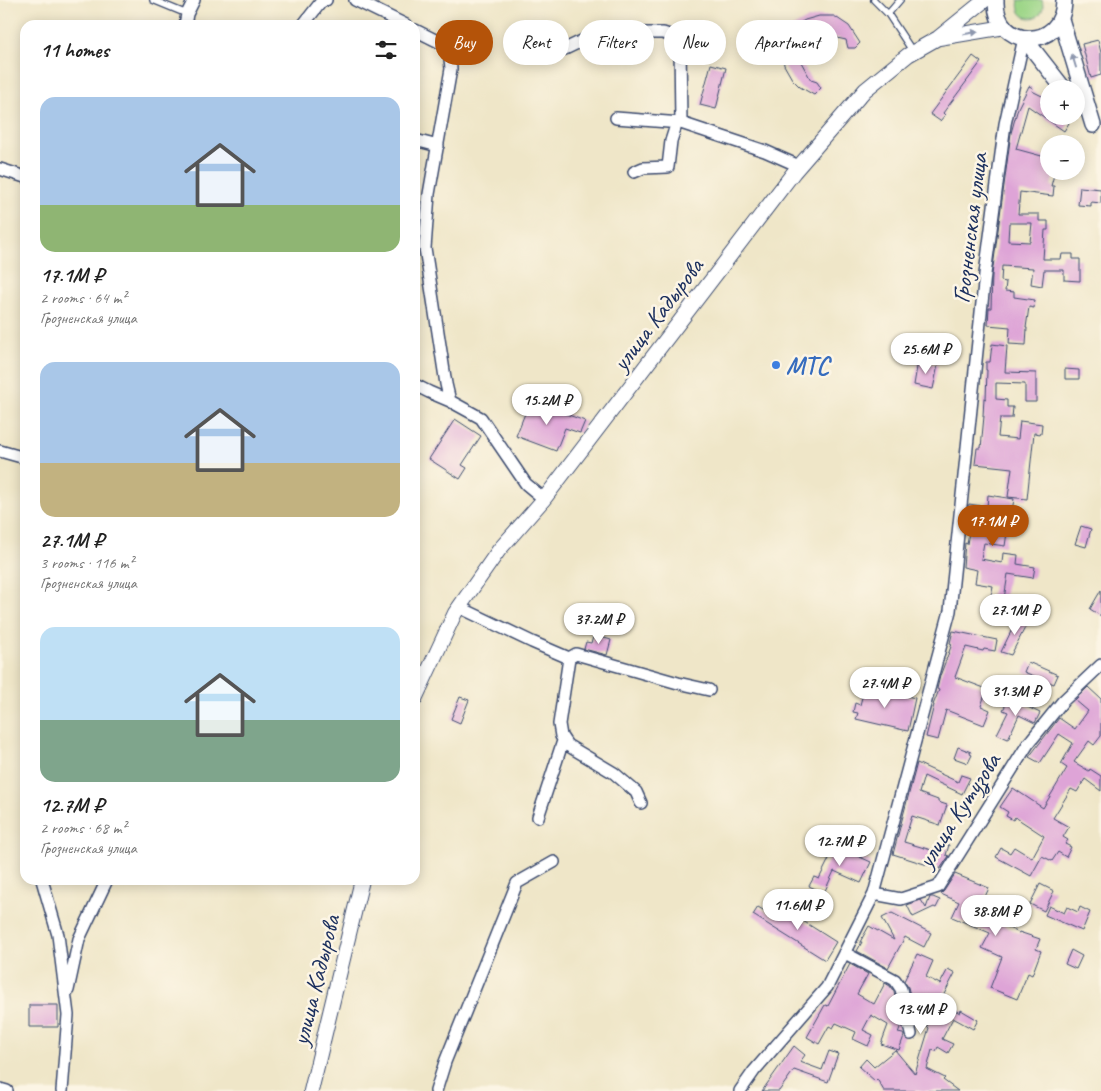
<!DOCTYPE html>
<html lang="en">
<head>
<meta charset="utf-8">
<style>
	:root { --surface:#fff; --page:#f6f6f6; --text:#222; --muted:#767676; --accent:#b45309 }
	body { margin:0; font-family:Caveat,sans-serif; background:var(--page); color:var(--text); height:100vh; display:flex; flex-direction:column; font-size:19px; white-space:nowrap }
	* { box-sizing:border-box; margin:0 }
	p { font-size:16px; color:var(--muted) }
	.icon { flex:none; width:28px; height:28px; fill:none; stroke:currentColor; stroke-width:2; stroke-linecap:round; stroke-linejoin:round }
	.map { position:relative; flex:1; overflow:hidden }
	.panel { position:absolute; left:20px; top:20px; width:400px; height:865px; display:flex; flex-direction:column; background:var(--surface); border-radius:15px; box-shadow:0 2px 12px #0003 }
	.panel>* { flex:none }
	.banner { position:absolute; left:435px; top:20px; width:475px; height:45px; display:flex; gap:10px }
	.fabs { position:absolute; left:1040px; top:80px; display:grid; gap:10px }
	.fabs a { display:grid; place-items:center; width:45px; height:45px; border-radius:50%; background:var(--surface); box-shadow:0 2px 12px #0003; font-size:25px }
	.price { position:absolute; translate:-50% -42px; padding:0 11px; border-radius:18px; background:#fff; color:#222; font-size:16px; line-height:32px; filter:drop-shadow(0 1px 2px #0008) }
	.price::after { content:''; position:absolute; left:50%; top:30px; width:15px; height:11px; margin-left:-8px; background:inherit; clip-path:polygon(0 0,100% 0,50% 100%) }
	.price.active { background:var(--accent); color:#fff }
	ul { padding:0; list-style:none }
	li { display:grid; align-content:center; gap:10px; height:265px; padding:0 20px }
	li span { display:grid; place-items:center; height:155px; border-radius:15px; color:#555 }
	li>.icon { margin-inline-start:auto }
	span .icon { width:90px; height:90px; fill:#fffc; stroke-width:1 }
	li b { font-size:21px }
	h2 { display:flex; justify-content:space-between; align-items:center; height:60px; padding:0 20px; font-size:21px }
	.chip { padding:0 18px; border-radius:22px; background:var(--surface); box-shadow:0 2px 12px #0003; font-size:18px; line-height:45px }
	.chip.active { background:var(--accent); color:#fff }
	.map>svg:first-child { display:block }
	.green { fill:#9dd688; stroke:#5c8273 }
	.building { fill:#dea4d7; fill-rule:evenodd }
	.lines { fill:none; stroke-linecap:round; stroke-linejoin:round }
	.service-casing { stroke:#3b4a6e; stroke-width:8 }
	.minor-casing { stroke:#3b4a6e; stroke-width:14 }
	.tertiary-casing { stroke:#3b4a6e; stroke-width:16 }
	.secondary-casing { stroke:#3b4a6e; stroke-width:18 }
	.service { stroke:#fff; stroke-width:5.5 }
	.minor { stroke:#fff; stroke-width:11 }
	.tertiary { stroke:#fff; stroke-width:14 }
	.secondary { stroke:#fff; stroke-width:15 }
	.oneway { fill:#8d97ae }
	.shop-dot { fill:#3f7fe0; stroke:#fcf5e5; stroke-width:2 }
	.labels { text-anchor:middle; stroke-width:5; stroke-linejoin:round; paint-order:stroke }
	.street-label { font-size:25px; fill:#1b2f5e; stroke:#fcf5e5 }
	.shop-label { font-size:25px; font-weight:bold; fill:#366cbe; stroke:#fcf5e5; text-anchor:start }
</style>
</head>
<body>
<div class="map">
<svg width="1101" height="1091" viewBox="0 0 1101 1091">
	<rect width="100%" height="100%" fill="#fcf5e5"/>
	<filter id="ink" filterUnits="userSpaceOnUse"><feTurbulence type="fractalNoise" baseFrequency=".02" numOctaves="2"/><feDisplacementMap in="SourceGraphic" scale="10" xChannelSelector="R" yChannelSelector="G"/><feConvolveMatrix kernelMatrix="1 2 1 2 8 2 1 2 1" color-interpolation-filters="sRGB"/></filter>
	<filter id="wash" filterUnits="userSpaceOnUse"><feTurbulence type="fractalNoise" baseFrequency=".0096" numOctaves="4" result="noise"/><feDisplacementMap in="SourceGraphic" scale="20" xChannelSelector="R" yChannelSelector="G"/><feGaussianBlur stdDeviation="1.12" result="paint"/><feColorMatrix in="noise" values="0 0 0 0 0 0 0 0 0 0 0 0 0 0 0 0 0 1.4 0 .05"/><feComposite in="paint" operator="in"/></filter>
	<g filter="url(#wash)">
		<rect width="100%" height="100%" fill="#efe6c8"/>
		<path class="green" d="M 1019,0 L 1042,0 C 1049,24 1013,24 1019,0 Z"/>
		<g id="blocks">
			<path class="building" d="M 819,16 L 834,16 L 849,26 L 860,43 L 855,48 L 848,48 L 846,40 L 824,35 L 809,43 L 801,62 L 811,80 L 817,82 L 821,88 L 814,95 L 800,87 L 792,79 L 784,65 L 782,47 L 791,28 L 805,20 Z
				M 1098,40 L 1101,53 L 1101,75 L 1091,78 L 1082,44 Z
				M 973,56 L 981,62 L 943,113 L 945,115 L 940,121 L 930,114 Z
				M 711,64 L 726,68 L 716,109 L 700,105 Z
				M 1029,86 L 1033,88 L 1032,91 L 1044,97 L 1041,104 L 1049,109 L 1049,116 L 1059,116 L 1069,123 L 1064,131 L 1028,106 L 1016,149 L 1049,158 L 1049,171 L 1055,171 L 1051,186 L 1054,186 L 1053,196 L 1020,192 L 1018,214 L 1039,214 L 1039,221 L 1048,221 L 1048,230 L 1045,230 L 1043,259 L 1061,259 L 1062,254 L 1073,254 L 1073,259 L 1080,259 L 1080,281 L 1064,280 L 1064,270 L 1044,270 L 1042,286 L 1031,284 L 1033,268 L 1002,266 L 1001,281 L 1006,282 L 1005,291 L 1014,292 L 1014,297 L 1035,300 L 1034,308 L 1029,307 L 1026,328 L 1027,328 L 1026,345 L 1009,344 L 1010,327 L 988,325 L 989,308 L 991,308 L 992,275 L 1011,133 L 1018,108 ZM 1009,223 L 1032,223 L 1030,242 L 1008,241 Z
				M 1080,187 L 1101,189 L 1101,203 L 1091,202 L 1091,206 L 1078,205 Z
				M 992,344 L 1007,346 L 1005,372 L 1036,373 L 1036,402 L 1025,402 L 1025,384 L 996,383 L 996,399 L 1007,400 L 1007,407 L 1013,407 L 1012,418 L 1000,418 L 998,437 L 1018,439 L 1020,421 L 1042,424 L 1041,434 L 1034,433 L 1027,499 L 1008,497 L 1012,468 L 975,464 L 977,448 L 981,448 L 984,416 L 983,416 L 984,398 L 986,399 L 987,370 L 986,370 L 986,362 L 990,362 Z
				M 918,361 L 938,365 L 933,389 L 914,385 Z
				M 1065,369 L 1079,370 L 1079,379 L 1065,379 Z
				M 530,401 L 585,421 L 580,433 L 565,428 L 556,451 L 516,436 Z
				M 455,419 L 481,436 L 462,465 L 467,468 L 460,479 L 429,459 Z
				M 988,495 L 1014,499 L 1011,517 L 1012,517 L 1011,527 L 1008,526 L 1005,546 L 984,543 L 981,559 L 1002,563 L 1003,553 L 1018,555 L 1017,564 L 1035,567 L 1033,578 L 1008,574 L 1002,611 L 991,609 L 993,596 L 991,596 L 993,586 L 975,583 L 977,570 L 963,567 L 965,543 L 967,544 L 971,520 L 967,520 L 969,504 L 987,507 Z
				M 1081,526 L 1091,529 L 1086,547 L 1075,544 Z
				M 1101,590 L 1101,616 L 1090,609 Z
				M 1018,617 L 1028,622 L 1011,655 L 1001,652 Z
				M 953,631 L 997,640 L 995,651 L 984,649 L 983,651 L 966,647 L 955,677 L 987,689 L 981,706 L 990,710 L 984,725 L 946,710 L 938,740 L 926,737 L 934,705 L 933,705 L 939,690 L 937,689 L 940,676 L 952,644 L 950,643 Z
				M 594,635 L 611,640 L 607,655 L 584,649 L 586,642 L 591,643 Z
				M 1028,662 L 1058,675 L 1054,684 L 1024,672 Z
				M 865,686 L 915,698 L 908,731 L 856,719 L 858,713 L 853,712 L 855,703 L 860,705 Z
				M 1088,687 L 1101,699 L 1101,736 L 1094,745 L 1089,741 L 1074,762 L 1089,771 L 1090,769 L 1101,776 L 1101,791 L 1085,779 L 1077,792 L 1071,789 L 1053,818 L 1069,827 L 1063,837 L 1068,840 L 1065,844 L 1071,847 L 1066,857 L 1058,852 L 1052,861 L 1042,856 L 1031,876 L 996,857 L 1001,848 L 1010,853 L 1014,847 L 1032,858 L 1044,836 L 1015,817 L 1013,820 L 1006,816 L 1008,812 L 1000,807 L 1013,788 L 1043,808 L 1067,768 L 1061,764 L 1073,743 L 1059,734 L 1040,763 L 1029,757 L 1059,718 L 1075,729 L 1088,711 L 1075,700 Z
				M 460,697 L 469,700 L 460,723 L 451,719 Z
				M 1009,698 L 1040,713 L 1035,723 L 1019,715 L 1008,739 L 997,734 L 1008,712 L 1003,710 Z
				M 958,747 L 971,752 L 970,754 L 972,755 L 968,763 L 954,758 Z
				M 917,763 L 958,782 L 961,775 L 970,778 L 962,794 L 924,776 L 919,793 L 938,800 L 938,802 L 947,805 L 940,825 L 912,816 L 904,842 L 938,852 L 940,843 L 949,845 L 946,855 L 949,856 L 940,869 L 893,854 Z
				M 826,842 L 871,862 L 861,883 L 834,871 L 824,893 L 809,886 L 814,877 L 819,879 L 829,859 L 820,855 Z
				M 955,874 L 989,888 L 977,914 L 995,921 L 1019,933 L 1019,932 L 1040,939 L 1036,949 L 1041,951 L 1032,975 L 1028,973 L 1017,999 L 990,988 L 1002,957 L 982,948 L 990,933 L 952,917 L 959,902 L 941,894 L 944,891 Z
				M 1040,884 L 1054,891 L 1044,911 L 1030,904 Z
				M 930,897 L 933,897 L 940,900 L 936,908 L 934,907 L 913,917 L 907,905 L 921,900 L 926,908 Z
				M 1049,906 L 1064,913 L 1067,907 L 1078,912 L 1080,907 L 1090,912 L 1082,931 L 1045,915 Z
				M 758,907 L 775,917 L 781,907 L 836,942 L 825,960 L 753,915 Z
				M 892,913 L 931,933 L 924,947 L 905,937 L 888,968 L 857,951 L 862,942 L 860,942 L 869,926 L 894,940 L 882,918 Z
				M 1071,950 L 1082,956 L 1076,969 L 1065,964 Z
				M 917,954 L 933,961 L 926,977 L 940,984 L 948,969 L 955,973 L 940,1002 L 960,1013 L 961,1010 L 978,1020 L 973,1029 L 953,1018 L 942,1039 L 953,1044 L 948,1053 L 938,1047 L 936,1051 L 932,1050 L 927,1069 L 945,1078 L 943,1080 L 958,1091 L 884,1091 L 877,1079 L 875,1081 L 859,1067 L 866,1059 L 874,1067 L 895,1050 L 915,1074 L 929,1028 L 927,1026 L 933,1015 L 913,1008 L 908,987 L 904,981 Z
				M 850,964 L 868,974 L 857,994 L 874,1004 L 885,983 L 890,986 L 894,992 L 901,1025 L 898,1033 L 903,1034 L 904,1036 L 899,1050 L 881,1044 L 888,1025 L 871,1015 L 863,1030 L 873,1035 L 868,1046 L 853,1039 L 856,1032 L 836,1023 L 833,1028 L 829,1026 L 819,1044 L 807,1037 L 825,1005 L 828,1006 Z
				M 29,1005 L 58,1005 L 58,1027 L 29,1027 Z
				M 794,1046 L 805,1055 L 800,1062 L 822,1070 L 829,1051 L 838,1054 L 828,1082 L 794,1070 L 779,1091 L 762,1091 Z"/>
		</g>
	</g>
	<g filter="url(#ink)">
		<use href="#blocks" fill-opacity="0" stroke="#3b4a6e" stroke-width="1"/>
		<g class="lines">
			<g class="service-casing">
				<path id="service" d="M 153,0 L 187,14
					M 874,0 L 888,14
					M 900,0 L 888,14 L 913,52"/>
			</g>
			<g class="minor-casing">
				<path id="minor" d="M 355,0 L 406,25
					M 185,25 L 187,14 L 194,0
					M 303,25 L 321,2 L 326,0
					M 415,30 L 449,47 L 451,69 L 429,194 L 425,248 L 446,384 L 450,401 L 481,418 L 526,484 L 544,499
					M 565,49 L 588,38 L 643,33 L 663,33 L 672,36 L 680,44 L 681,123
					M 616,118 L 681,123 L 765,151 L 799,166
					M 415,140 L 438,146
					M 0,169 L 25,177
					M 634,172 L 643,168 L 668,167 L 671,141 L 677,122
					M 415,385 L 429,392 L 450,401
					M 0,451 L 25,458
					M 459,607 L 532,642 L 569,658
					M 569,658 L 559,724 L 561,736 L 567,745 L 614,773 L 636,792 L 641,803
					M 569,658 L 576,654 L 678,683 L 709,690
					M 538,817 L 563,741
					M 42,880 L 58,935 L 68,1015 L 62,1091
					M 874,894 L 901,899 L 938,887 L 1028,744 L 1063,701 L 1101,665
					M 845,953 L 895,980 L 901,989 L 911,1034
					M 68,990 L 79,939 L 107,880
					M 0,1089 L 7,1091
					M 436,1091 L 445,1062 L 517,883 L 554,862
					M 740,1091 L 754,1071 L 827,987 L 874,894 L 950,611 L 985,274 L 1005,124 L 1024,38"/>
			</g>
			<g class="tertiary-casing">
				<path id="tertiary" d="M 939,38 L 1005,27
					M 415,699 L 455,613 L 499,550 L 544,499 L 794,172 L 865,90 L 908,55 L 938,38 L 985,0
					M 311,1091 L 362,880"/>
			</g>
			<g class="secondary-casing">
				<path id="secondary" d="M 996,0 C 994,50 1064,52 1064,0
					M 1061,19 L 1093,125
					M 1024,38 L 1064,89"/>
			</g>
			<use href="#service" class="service"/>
			<use href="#minor" class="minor"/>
			<use href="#tertiary" class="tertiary"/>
			<use href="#secondary" class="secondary"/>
		</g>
		<defs><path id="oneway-solid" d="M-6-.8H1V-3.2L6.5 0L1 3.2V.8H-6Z" transform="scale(1.25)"/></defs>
		<g class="oneway">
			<use href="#oneway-solid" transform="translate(971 33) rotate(-9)"/>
			<use href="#oneway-solid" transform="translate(1074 61) rotate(-107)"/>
		</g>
	</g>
	<circle class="shop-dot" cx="776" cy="365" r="5"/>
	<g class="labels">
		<g class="street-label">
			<text transform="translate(969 228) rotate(-83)" y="9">Грозненская улица</text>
			<text transform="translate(657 314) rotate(-53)" y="9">улица Кадырова</text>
			<text transform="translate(958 810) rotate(-57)" y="9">улица Кутузова</text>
			<text transform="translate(315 980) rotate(-76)" y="9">улица Кадырова</text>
		</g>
		<g class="shop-label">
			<text x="786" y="374">МТС</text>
		</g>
	</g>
</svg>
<div class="fabs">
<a>+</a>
<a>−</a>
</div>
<b class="price" style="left:926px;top:375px">25.6M ₽</b>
<b class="price" style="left:547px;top:426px">15.2M ₽</b>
<b class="price active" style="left:993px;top:547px">17.1M ₽</b>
<b class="price" style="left:1015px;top:636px">27.1M ₽</b>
<b class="price" style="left:599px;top:645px">37.2M ₽</b>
<b class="price" style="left:885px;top:709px">27.4M ₽</b>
<b class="price" style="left:1016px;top:717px">31.3M ₽</b>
<b class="price" style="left:840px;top:867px">12.7M ₽</b>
<b class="price" style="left:798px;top:931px">11.6M ₽</b>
<b class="price" style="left:996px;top:937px">38.8M ₽</b>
<b class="price" style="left:921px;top:1035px">13.4M ₽</b>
<div class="banner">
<a class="chip active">Buy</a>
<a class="chip">Rent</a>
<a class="chip">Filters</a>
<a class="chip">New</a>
<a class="chip">Apartment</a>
</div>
<section class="panel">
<h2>11 homes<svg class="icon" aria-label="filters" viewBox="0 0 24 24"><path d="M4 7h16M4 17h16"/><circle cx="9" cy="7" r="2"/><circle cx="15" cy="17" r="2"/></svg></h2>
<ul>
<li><span style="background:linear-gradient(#a9c7e8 70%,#8fb573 0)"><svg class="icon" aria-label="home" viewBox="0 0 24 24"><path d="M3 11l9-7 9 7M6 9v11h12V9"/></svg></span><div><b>17.1M ₽</b><p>2 rooms · 64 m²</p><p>Грозненская улица</p></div></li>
<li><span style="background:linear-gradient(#a9c7e8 65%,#c2b280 0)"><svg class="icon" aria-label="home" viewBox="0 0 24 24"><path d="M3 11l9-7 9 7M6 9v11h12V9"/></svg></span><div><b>27.1M ₽</b><p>3 rooms · 116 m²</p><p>Грозненская улица</p></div></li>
<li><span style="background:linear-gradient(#bfe0f5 60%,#7fa58c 0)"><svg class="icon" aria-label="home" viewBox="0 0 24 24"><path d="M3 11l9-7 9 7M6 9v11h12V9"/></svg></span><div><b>12.7M ₽</b><p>2 rooms · 68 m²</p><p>Грозненская улица</p></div></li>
</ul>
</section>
</div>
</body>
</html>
